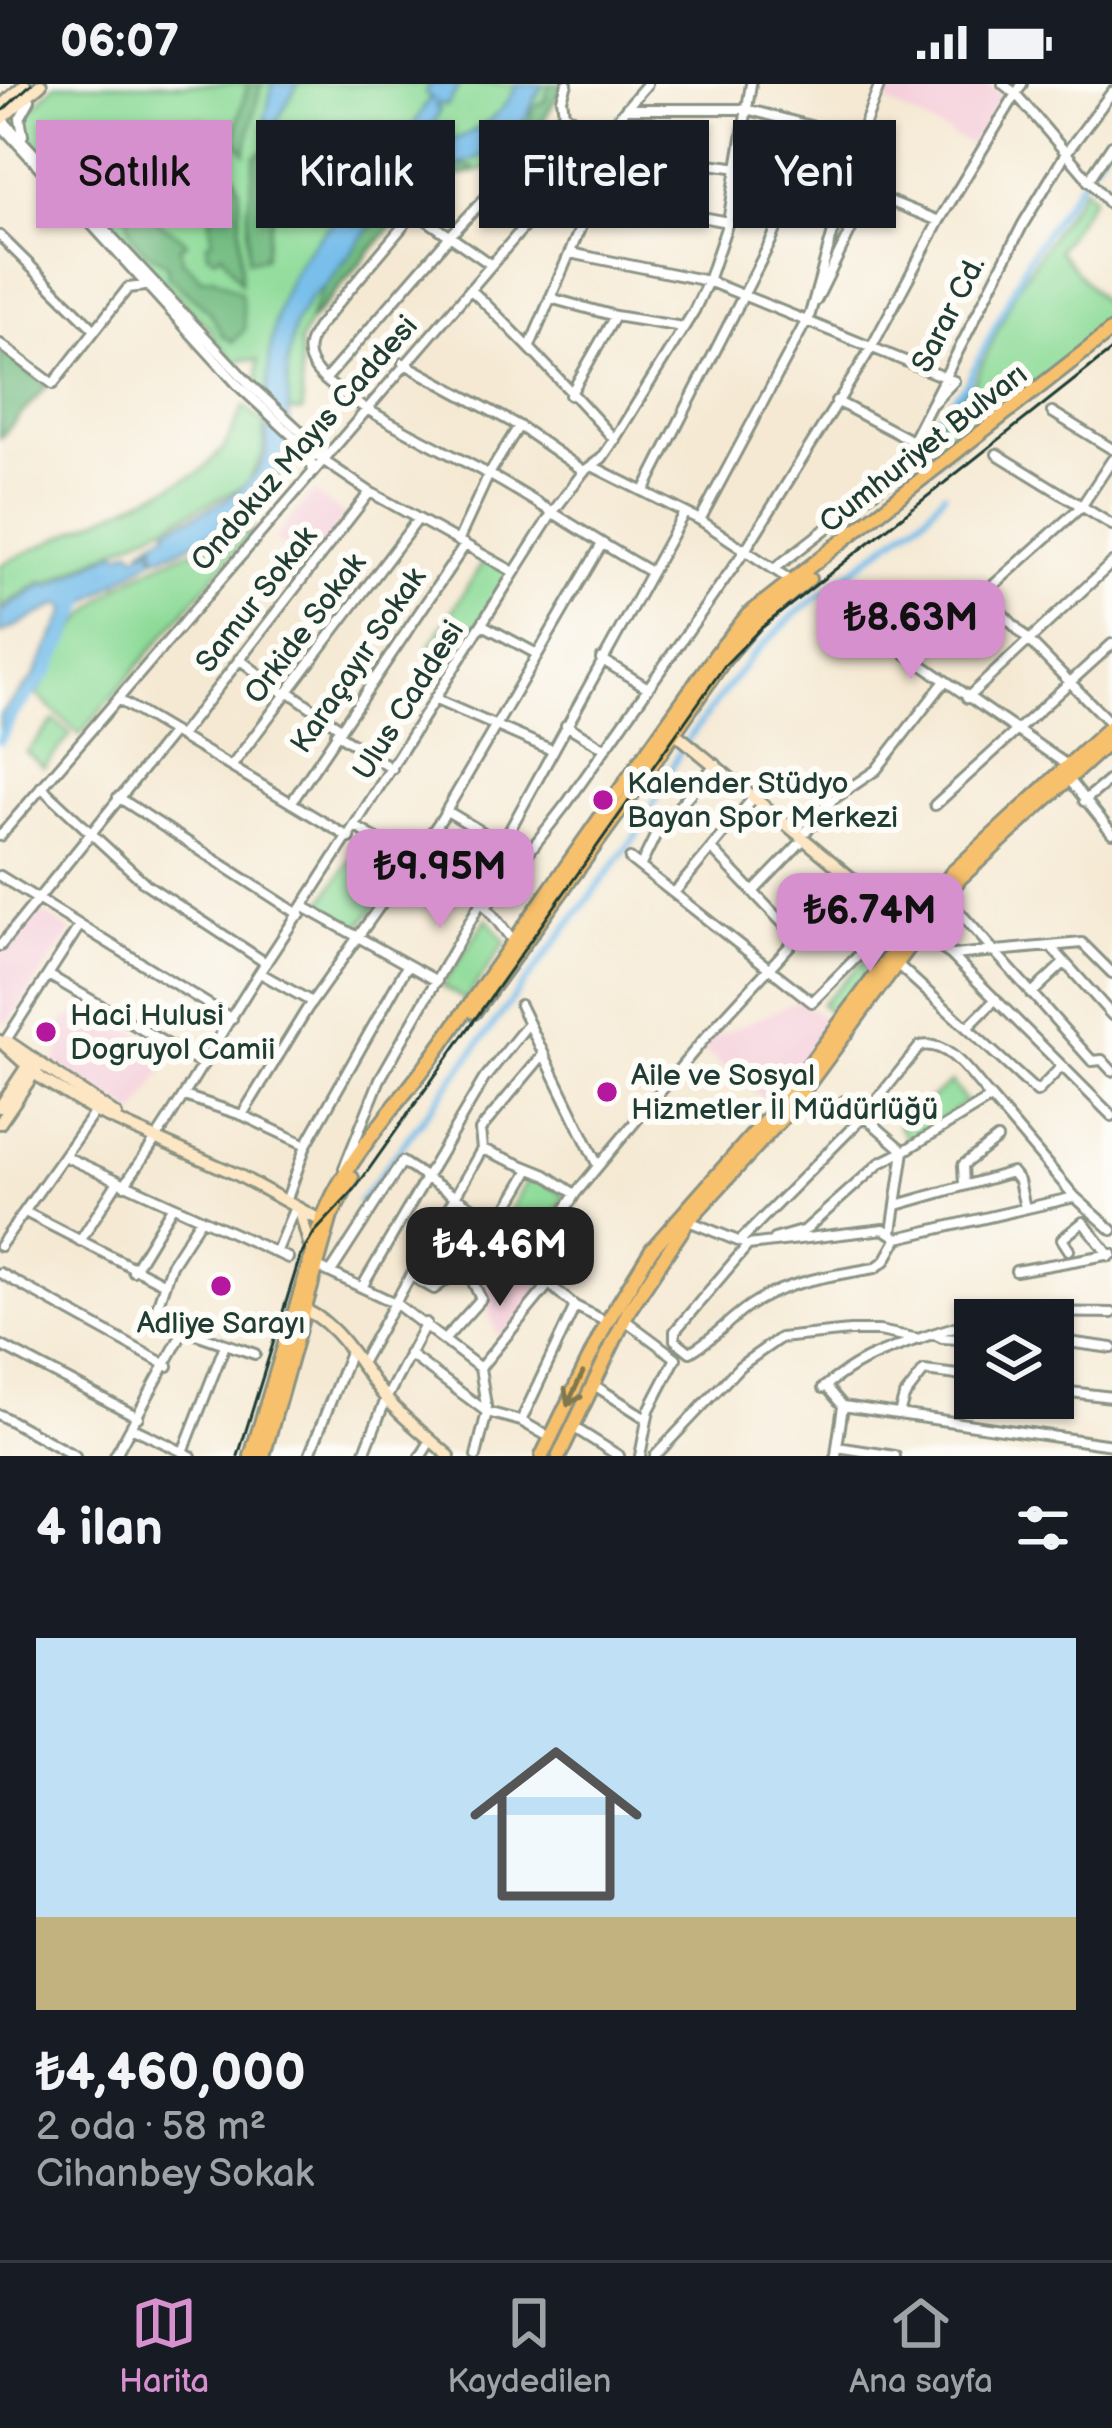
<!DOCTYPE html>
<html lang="tr">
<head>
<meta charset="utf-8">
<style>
	:root { --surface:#171b24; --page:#20242c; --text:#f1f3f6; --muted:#9ea1a6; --line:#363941; --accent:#d690ce }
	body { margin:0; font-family:"Balsamiq Sans",sans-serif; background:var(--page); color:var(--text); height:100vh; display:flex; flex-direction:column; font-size:45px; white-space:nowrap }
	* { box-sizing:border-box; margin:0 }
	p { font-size:39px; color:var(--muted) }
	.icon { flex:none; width:66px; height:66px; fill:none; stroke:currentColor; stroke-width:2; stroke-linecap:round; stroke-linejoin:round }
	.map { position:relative; height:1372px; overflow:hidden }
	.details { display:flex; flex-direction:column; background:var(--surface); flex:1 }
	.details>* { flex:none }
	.hud { position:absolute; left:36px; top:36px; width:1041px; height:108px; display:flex; gap:24px }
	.controls { position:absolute; left:954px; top:1215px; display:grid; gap:24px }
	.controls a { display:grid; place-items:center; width:120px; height:120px; border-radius:0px; background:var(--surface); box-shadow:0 3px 9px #0004; font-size:60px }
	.price { position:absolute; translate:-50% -102px; padding:0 27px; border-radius:24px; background:var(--accent); color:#111; font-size:39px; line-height:78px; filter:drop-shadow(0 3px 6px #0008) }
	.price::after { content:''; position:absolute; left:50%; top:72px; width:36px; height:27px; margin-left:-18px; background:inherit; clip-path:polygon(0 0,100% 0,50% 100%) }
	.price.current { background:#222; color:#fff }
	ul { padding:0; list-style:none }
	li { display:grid; align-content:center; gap:24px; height:636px; padding:0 36px }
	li+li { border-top:3px solid var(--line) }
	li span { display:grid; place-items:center; height:372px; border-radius:0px; color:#555 }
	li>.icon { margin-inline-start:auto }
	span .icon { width:216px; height:216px; fill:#fffc; stroke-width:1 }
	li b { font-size:51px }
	h2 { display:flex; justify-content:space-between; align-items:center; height:144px; padding:0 36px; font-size:51px }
	.pill { padding:0 42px; border-radius:0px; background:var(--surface); box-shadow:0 3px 9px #0004; font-size:42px; line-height:108px }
	.pill.current { background:var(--accent); color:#111 }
	.status { display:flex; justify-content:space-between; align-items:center; height:84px; padding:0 60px; background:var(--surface); direction:ltr }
	.status svg { height:33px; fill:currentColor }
	.menu { display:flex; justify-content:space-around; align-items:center; height:168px; border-top:3px solid var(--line); background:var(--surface); font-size:33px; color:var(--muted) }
	.menu a { display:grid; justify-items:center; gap:6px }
	.menu .current { color:var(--accent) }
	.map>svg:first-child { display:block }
	.built { fill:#f5cfdb }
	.green { fill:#8edb99; stroke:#568c66; stroke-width:3 }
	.forest { fill:#72bb81; stroke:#487c5a; stroke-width:3 }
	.water { fill:#71bbea; stroke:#487c8f; stroke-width:3 }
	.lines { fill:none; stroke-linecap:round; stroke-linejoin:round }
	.canal { stroke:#71bbea; stroke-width:6 }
	.river { stroke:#71bbea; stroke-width:10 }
	.minor-casing { stroke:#8a9384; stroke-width:14 }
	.secondary-casing { stroke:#8a9384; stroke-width:16 }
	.primary-casing { stroke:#8a9384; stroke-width:18 }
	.minor { stroke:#fff; stroke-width:8 }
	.secondary { stroke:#fce6c4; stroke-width:10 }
	.primary { stroke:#f7c06c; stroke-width:12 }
	.tram { stroke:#1f3d34; stroke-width:3 }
	.oneway { stroke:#80784d }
	.poi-dot { fill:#b5179e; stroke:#fdfcf7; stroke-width:4.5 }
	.labels { text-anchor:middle; stroke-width:12; stroke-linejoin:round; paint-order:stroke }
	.street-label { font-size:30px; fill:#1f3d34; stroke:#fdfcf7 }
	.poi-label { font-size:30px; fill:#1f3d34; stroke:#fdfcf7; text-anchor:start }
</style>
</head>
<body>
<div class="status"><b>06:07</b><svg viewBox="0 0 49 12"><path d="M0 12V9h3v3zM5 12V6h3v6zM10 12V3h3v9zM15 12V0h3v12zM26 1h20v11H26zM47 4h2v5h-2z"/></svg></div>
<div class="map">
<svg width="1112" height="1372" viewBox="0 0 1112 1372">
	<rect width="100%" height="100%" fill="#fdfcf7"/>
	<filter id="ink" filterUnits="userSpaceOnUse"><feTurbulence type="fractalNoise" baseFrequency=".00833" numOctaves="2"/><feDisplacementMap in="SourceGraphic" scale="24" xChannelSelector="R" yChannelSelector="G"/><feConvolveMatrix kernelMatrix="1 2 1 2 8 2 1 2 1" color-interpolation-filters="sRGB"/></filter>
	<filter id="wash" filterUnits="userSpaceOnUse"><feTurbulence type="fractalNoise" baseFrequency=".004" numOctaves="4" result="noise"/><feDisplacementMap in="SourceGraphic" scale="48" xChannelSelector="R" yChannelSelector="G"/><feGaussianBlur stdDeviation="2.7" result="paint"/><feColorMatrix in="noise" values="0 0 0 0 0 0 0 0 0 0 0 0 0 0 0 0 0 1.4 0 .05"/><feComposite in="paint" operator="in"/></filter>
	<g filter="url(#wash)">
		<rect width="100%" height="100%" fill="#f5e9d3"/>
		<path class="built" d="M 887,0 L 987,0 L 1002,10 L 972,61 L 880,15 Z
			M 313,408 L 346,432 L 307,483 L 274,455 Z
			M 38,826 L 72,848 L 7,939 L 0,934 L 0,871 Z
			M 800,916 L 830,940 L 769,1019 L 700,964 L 714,953 Z
			M 94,925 L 173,969 L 136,1031 L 56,980 L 62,936 Z
			M 512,1154 L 539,1173 L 542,1205 L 500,1256 L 484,1220 L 485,1206 L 470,1183 L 496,1156 Z"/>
		<path class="green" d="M 55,0 L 563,0 L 505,80 L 438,98 L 416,115 L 308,241 L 300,258 L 303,327 C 288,332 268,312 257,302 L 258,276 L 243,275 L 237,279 L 213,253 L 211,246 L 124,158 L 123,151 L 86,116 L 26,48 L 23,35 Z
			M 1084,103 L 1093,113 L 1058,166 L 1112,229 L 1112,239 L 944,372 L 934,343 L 974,298 L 1018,202 Z
			M 244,322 L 264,340 L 263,370 L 246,401 L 49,498 L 43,497 L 0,524 L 0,481 L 199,389 L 224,364 Z
			M 254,445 L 80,651 L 37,611 C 52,588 64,559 81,538 C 124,484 192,467 254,445 Z
			M 485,475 L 510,489 L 455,580 L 429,563 Z
			M 54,636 L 71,651 L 44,683 L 26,668 Z
			M 366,753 L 374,759 L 362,769 L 358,792 L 390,804 L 359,843 L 321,820 Z
			M 487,834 L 506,858 L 465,916 L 442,902 Z
			M 895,845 L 898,848 L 837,935 L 821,920 Z
			M 951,998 L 966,1018 L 910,1059 L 898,1041 Z
			M 539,1094 L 565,1112 L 536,1163 L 502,1141 L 527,1096 Z"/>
		<path class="forest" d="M 248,0 L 261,0 L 245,69 L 233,53 Z
			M 549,0 L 564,0 L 540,43 L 516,65 L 514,52 L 528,41 L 533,24 L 545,17 Z
			M 185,34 L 188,41 L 201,34 L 204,37 L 206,53 L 190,89 L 169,101 L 165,129 L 152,120 L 149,130 C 159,144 176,145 187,159 L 180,163 L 182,177 C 192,182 194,188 202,195 L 213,193 L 241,209 L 245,245 L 233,258 L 223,252 L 210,228 L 168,192 L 167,181 C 156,173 143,168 135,156 C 121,136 129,97 139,76 L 151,71 L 155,61 Z
			M 291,53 L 299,64 L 300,71 L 278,102 L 264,174 L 248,176 L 248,123 L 255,72 Z
			M 460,82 L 474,83 L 474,87 L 439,98 L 415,115 L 309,237 C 319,203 362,137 395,122 L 394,116 C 415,98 436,92 460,82 Z
			M 235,91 L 240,104 L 241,199 L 222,169 L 215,174 L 207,169 L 207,159 L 212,156 C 209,127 206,105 235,91 Z
			M 0,267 L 47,302 L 0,354 Z"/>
		<path class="water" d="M 273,0 L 298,0 L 269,51 L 265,35 Z
			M 431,0 L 460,0 L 447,22 L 438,19 L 435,22 L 440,25 L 429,51 L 440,60 C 474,51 503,33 517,0 L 543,0 C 535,14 529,31 519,43 C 491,82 436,81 399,106 L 325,202 L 311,213 L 295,239 L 287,283 L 291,369 L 282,396 L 251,428 L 179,466 L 158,473 L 153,462 L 157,458 L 140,465 L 168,447 L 167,444 C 207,425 247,414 266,371 C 268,321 265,272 279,224 C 298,160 338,138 378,92 C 399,69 413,42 429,15 L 433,15 L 425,9 Z
			M 150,463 L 155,473 L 90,516 L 73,537 L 41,597 L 0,645 L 0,631 L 33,594 L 67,525 L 60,520 L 0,550 L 0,528 L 44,500 L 49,502 L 117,467 L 120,470 L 132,465 L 136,471 Z"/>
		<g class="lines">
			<path class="canal" d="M 938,376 L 928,350 L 929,342 L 967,299 L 1029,173 L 1112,52
				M 359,1119 L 641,745 L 682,663 L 750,574 L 794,531 L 928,429 L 944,409"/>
			<path class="river" d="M 0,656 L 12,632 L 50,586 L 85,516"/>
		</g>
	</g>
	<g filter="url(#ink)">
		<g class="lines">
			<g class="minor-casing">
				<path id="minor" d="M 567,0 L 562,15 L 564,29 L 613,67 L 739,84
					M 1003,0 L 1015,9 L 1112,123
					M 627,25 L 746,25 L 859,55
					M 0,33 L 250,301 L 326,371
					M 0,40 L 239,302 L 308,366 L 313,387
					M 23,51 L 20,34 L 30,16
					M 1088,97 L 1112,61
					M 847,100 L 939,137
					M 595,113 L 728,138
					M 0,152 L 93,244
					M 570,169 L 708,197 L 954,297 L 933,319
					M 490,180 L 415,128 L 318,243 C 308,258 304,269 315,285 C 337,317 451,369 490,391 C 544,421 595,457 649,487
					M 470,205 C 521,253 568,304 615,356
					M 550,214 L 615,232 L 683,243
					M 816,217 L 869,109
					M 0,260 L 53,300 L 128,204 L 144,202
					M 530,262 L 613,67
					M 403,279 L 519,342 L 584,387
					M 325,296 L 450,152 L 564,29
					M 570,311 L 615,232
					M 836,317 L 914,358 L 931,388
					M 1052,328 L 1112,365
					M 309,367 L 370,408 L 514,488
					M 997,370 L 1112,441
					M 592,382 L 700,436 L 793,498
					M 644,407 L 772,155 L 819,43
					M 700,436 L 810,230 L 859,55 L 880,0
					M 458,457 L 489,390 L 519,342
					M 774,485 L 885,399 L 899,383 L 1023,140 L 1066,69 L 1112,8
					M 983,510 L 1112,641
					M 830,517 L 1067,681 L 1068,694 L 1112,749
					M 483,541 L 537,570
					M 914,572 L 1081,423 L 1112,376
					M 239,575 L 285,610
					M 601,575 L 648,604
					M 288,607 L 339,643
					M 967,614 L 1112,479
					M 119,616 L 350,754
					M 436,616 L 552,666
					M 566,641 L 604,664
					M 336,649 L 392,685
					M 180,652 L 370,408
					M 231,683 L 418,435
					M 41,703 L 146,800 L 266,879
					M 118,713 L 300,831
					M 832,716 L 876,686 L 945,597
					M 1084,717 L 1112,694
					M 291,719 L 465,461
					M 935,721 L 1112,560
					M 447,727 L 502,760
					M 356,743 L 474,811
					M 793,745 L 832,716 L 823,731 L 801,752
					M 0,752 L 647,0
					M 712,765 L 796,853
					M 630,775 L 812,918 L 897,833
					M 640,783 L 658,746 L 716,680
					M 0,792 L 232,935
					M 753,808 L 804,755
					M 674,809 L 754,713
					M 474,811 L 684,429
					M 946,813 L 1092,977
					M 485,821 L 513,857
					M 304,823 L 437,897
					M 486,823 L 567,719 L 746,465 L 870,266 L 939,137 L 1022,0
					M 918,848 L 951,871 L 1112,1032
					M 0,862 L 173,648
					M 1051,863 L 1112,931
					M 953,871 L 1082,859 L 1112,889
					M 897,880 L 1037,1008 L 1062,982
					M 260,889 L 312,918
					M 50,892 L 203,981
					M 1031,910 L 1063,880
					M 520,921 L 597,1080
					M 967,944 L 996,915
					M 6,956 L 80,841
					M 1092,977 L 1102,976 L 1112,987
					M 184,1012 L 242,1031 L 306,1061
					M 844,1017 L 864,1032 L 920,962 C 951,956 972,994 991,1014 L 904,1067 L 892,1148
					M 242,1031 L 307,925 L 442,734 L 602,460
					M 482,1065 L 546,1091 L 575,1110 L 705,954 L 852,794
					M 64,1072 L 288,1174
					M 344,1084 L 380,995 L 481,818
					M 124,1101 C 176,1030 218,951 267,877 C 365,729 457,577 553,428 L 584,387 L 602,374 L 611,361 L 694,227 L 708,197 L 728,138 L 751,0
					M 964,1101 L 963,1081 L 997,1055
					M 1075,1113 L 1112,1146
					M 287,1115 L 306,1061 L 407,882
					M 897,1121 L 1012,1088 L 1019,1097 L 1025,1124
					M 25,1128 L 163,1199
					M 200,1136 L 171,1181 L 156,1226 L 184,1246 L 255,1270
					M 686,1136 L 748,1161 L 675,1247 L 675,1256 L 690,1268 C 715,1255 732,1231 757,1217 C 793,1196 835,1191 875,1184 L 885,1177 L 898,1154 L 884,1145 L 748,1161
					M 898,1154 L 1075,1113 L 991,1014
					M 80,1157 L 117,1099
					M 740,1157 L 864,1032 L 904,1067 L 880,1079 L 805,1146 L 774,1155
					M 0,1162 L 96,1026
					M 1069,1166 L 1062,1155 L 1083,1138 L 1110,1172
					M 539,1167 L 575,1110
					M 276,1169 L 295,1123
					M 318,1183 L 395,1219 L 480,1284
					M 133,1187 L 172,1123
					M 1016,1187 L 1112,1170
					M 331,1188 L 402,1078 L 563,1182 L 549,1200
					M 0,1189 L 168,1282
					M 413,1193 L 434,1205 C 479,1174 502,1134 529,1087
					M 362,1203 L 484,995 L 528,940
					M 625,1236 L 676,1274 L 649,1326 L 640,1372
					M 934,1250 L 942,1254 L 975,1256
					M 445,1255 L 481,1215 L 465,1181
					M 1053,1256 L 1112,1264
					M 0,1261 L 138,1333
					M 409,1270 L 487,1328 L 521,1337 L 551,1354
					M 360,1281 L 482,1065 L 480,1046 L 542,972
					M 480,1284 L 549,1200 L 575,1222 L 607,1238
					M 594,1301 L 647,1335
					M 826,1302 L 843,1322
					M 823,1304 C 860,1274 878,1270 921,1254 C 999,1226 1031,1228 1112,1229
					M 1053,1306 L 1112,1313
					M 899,1330 L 904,1313 L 924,1287 L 975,1293
					M 0,1331 L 75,1372
					M 521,1337 L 575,1222
					M 573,1343 L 619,1372
					M 133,1344 L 191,1372
					M 837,1363 L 843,1322 L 1112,1361
					M 183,1368 L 225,1261
					M 115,1372 L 184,1246
					M 309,1372 L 350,1268
					M 363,1372 L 386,1315 L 426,1239
					M 421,1372 L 431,1356
					M 476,1372 L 487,1328 L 480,1284
					M 655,1372 L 740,1282 L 780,1254 L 850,1247 L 879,1247 L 919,1255
					M 836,1372 L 837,1363 L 895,1372"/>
			</g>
			<g class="secondary-casing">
				<path id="secondary" d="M 0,23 L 25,0
					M 0,36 L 41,0
					M 668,643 L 912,844
					M 0,957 L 42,995 L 96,1028 L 238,1091 L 327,1140
					M 7,957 L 116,1031
					M 0,1023 L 31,976
					M 0,1039 L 39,982
					M 301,1131 L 312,1170
					M 298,1223 C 341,1237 362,1289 391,1320 C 409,1339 430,1355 449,1372"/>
			</g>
			<g class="primary-casing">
				<path id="primary" d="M 474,928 L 628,716 L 724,576 L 755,540 L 809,495
					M 251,1372 L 312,1171 C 327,1090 393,1030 439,964 C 532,832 623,700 717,569 L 748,531 L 1112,246
					M 263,1372 L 331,1132 L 352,1094
					M 542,1372 L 607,1238 L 652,1165 L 779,1021 L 952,789 L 1112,641
					M 559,1372 L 629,1226 L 688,1137 L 787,1029 L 960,794 L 1112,655"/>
			</g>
			<use href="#minor" class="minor"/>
			<use href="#secondary" class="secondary"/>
			<use href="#primary" class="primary"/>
			<path class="tram" d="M 0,29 L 31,0
				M 238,1372 L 300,1173 L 314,1149 L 355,1105 L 725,581 L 760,545 L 1112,266"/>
		</g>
		<defs><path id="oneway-shaft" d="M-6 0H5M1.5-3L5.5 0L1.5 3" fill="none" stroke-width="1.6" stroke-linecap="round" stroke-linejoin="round" transform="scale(3)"/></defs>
		<use class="oneway" href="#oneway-shaft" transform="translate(575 1305) rotate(116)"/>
	</g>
	<g class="poi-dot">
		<circle cx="603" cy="716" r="12"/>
		<circle cx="46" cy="948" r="12"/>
		<circle cx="607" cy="1008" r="12"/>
		<circle cx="221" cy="1202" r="12"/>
	</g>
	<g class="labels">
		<g class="street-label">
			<text transform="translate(948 230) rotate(-63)" y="10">Sarar Cd.</text>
			<text transform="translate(304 359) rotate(-49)" y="10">Ondokuz Mayıs Caddesi</text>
			<text transform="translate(923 364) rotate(-38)" y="10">Cumhuriyet Bulvarı</text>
			<text transform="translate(256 515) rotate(-52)" y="10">Samur Sokak</text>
			<text transform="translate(305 544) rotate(-53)" y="10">Orkide Sokak</text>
			<text transform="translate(358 576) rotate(-56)" y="10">Karaçayır Sokak</text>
			<text transform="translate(408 616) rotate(-58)" y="10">Ulus Caddesi</text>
		</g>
		<g class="poi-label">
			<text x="627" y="709">Kalender Stüdyo<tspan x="627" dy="34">Bayan Spor Merkezi</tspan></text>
			<text x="70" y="941">Haci Hulusi<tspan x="70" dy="34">Dogruyol Camii</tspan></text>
			<text x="631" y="1001">Aile ve Sosyal<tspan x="631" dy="34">Hizmetler İl Müdürlüğü</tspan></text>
			<text x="221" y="1249" text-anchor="middle">Adliye Sarayı</text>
		</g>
	</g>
</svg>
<div class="controls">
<a><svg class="icon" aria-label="layers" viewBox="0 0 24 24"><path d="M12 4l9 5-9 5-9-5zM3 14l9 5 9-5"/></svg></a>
</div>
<b class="price" style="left:911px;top:598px">₺8.63M</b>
<b class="price" style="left:440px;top:847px">₺9.95M</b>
<b class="price" style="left:870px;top:891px">₺6.74M</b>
<b class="price current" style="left:500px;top:1225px">₺4.46M</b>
<div class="hud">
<a class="pill current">Satılık</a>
<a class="pill">Kiralık</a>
<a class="pill">Filtreler</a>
<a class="pill">Yeni</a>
</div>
</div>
<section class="details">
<h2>4 ilan<svg class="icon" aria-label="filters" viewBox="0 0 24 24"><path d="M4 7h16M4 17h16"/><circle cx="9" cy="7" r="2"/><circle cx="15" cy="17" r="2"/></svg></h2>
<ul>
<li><span style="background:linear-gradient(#bfe0f5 75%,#c2b280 0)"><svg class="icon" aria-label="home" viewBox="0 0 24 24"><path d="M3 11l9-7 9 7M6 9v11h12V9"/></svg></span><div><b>₺4,460,000</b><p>2 oda · 58 m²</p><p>Cihanbey Sokak</p></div></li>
</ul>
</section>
<nav class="menu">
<a class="current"><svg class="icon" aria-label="map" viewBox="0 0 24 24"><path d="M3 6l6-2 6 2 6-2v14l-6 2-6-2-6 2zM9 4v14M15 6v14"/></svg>Harita</a>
<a><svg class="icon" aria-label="saved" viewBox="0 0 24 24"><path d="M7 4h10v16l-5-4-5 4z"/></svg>Kaydedilen</a>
<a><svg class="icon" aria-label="home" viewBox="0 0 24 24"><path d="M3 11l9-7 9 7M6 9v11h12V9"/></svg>Ana sayfa</a>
</nav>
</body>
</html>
